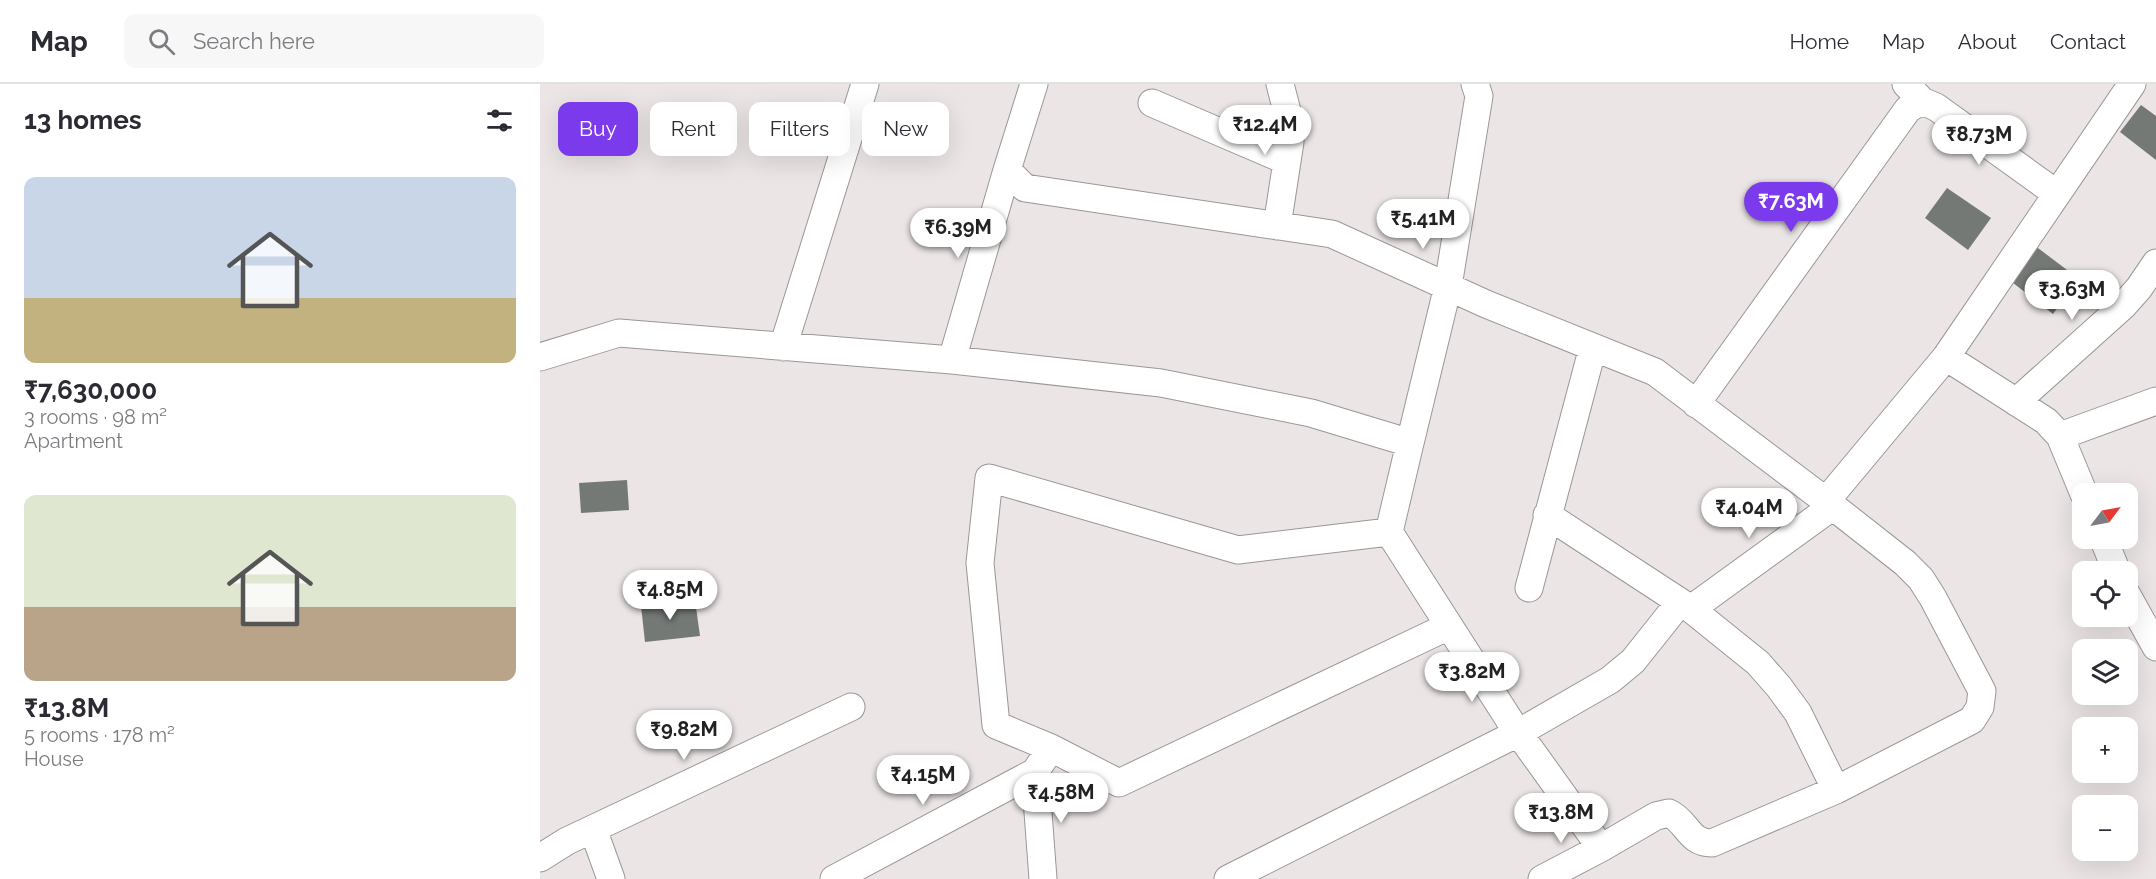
<!DOCTYPE html>
<html lang="en">
<head>
<meta charset="utf-8">
<style>
	:root { --surface:#fff; --page:#f7f7f7; --text:#2b2b33; --muted:#7c7c81; --line:#e1e1e2; --accent:#7c3aed }
	body { margin:0; font-family:Raleway,sans-serif; background:var(--page); color:var(--text); height:100vh; display:flex; flex-direction:column; font-size:22px; white-space:nowrap }
	* { box-sizing:border-box; margin:0 }
	p { font-size:20px; color:var(--muted) }
	.icon { flex:none; width:33px; height:33px; fill:none; stroke:currentColor; stroke-width:2; stroke-linecap:round; stroke-linejoin:round }
	.map { position:relative; flex:1; overflow:hidden }
	.panel { display:flex; flex-direction:column; background:var(--surface); width:540px }
	.panel>* { flex:none }
	.hud { position:absolute; left:18px; top:18px; width:570px; height:54px; display:flex; gap:12px }
	.needle { width:39px; rotate:58deg }
	.tools { position:absolute; left:1532px; top:399px; display:grid; gap:12px }
	.tools a { display:grid; place-items:center; width:66px; height:66px; border-radius:12px; background:var(--surface); box-shadow:0 6px 24px #0002; font-size:30px }
	.price { position:absolute; translate:-50% -51px; padding:0 14px; border-radius:21px; background:#fff; color:#222; font-size:20px; line-height:39px; filter:drop-shadow(0 2px 3px #0008) }
	.price::after { content:''; position:absolute; left:50%; top:36px; width:18px; height:14px; margin-left:-9px; background:inherit; clip-path:polygon(0 0,100% 0,50% 100%) }
	.price.selected { background:var(--accent); color:#fff }
	ul { padding:0; list-style:none }
	li { display:grid; align-content:center; gap:12px; height:318px; padding:0 24px }
	li span { display:grid; place-items:center; height:186px; border-radius:12px; color:#555 }
	li>.icon { margin-inline-start:auto }
	span .icon { width:108px; height:108px; fill:#fffc; stroke-width:1 }
	li b { font-size:26px }
	h2 { display:flex; justify-content:space-between; align-items:center; height:72px; padding:0 24px; font-size:26px }
	.pill { padding:0 21px; border-radius:12px; background:var(--surface); box-shadow:0 6px 24px #0002; font-size:21px; line-height:54px }
	.pill.selected { background:var(--accent); color:#fff }
	header { display:flex; align-items:center; gap:36px; box-sizing:border-box; height:84px; padding:0 30px; background:var(--surface); border-bottom:2px solid var(--line) }
	header strong { font-size:28px }
	nav { display:flex; gap:33px; margin-inline-start:auto; font-size:21px }
	.search { width:420px; height:54px; background:var(--page); display:flex; align-items:center; gap:15px; box-sizing:border-box; padding:0 21px; border-radius:12px; color:var(--muted); font-size:22px }
	main { display:flex; flex:1; min-height:0 }
	.map>svg:first-child { display:block }
	.building { fill:#747976 }
	.lines { fill:none; stroke-linecap:round; stroke-linejoin:round }
	.minor-casing { stroke:#9c9696; stroke-width:29 }
	.minor { stroke:#fff; stroke-width:27 }
</style>
</head>
<body>
<header>
<strong>Map</strong>
<div class="search"><svg class="icon" aria-label="search" viewBox="0 0 24 24"><circle cx="10" cy="10" r="6"/><path d="M15 15l6 6"/></svg>Search here</div>
<nav><a>Home</a><a>Map</a><a>About</a><a>Contact</a></nav>
</header>
<main>
<section class="panel">
<h2>13 homes<svg class="icon" aria-label="filters" viewBox="0 0 24 24"><path d="M4 7h16M4 17h16"/><circle cx="9" cy="7" r="2"/><circle cx="15" cy="17" r="2"/></svg></h2>
<ul>
<li><span style="background:linear-gradient(#c9d6e8 65%,#c2b280 0)"><svg class="icon" aria-label="home" viewBox="0 0 24 24"><path d="M3 11l9-7 9 7M6 9v11h12V9"/></svg></span><div><b>₹7,630,000</b><p>3 rooms · 98 m²</p><p>Apartment</p></div></li>
<li><span style="background:linear-gradient(#dfe7d0 60%,#b9a48a 0)"><svg class="icon" aria-label="home" viewBox="0 0 24 24"><path d="M3 11l9-7 9 7M6 9v11h12V9"/></svg></span><div><b>₹13.8M</b><p>5 rooms · 178 m²</p><p>House</p></div></li>
</ul>
</section>
<div class="map">
<svg width="1616" height="795" viewBox="0 0 1616 795">
	<rect width="100%" height="100%" fill="#ebe5e5"/>
	<path class="building" d="M 1601,21 L 1616,32 L 1616,76 L 1580,48 Z
		M 1407,104 L 1451,134 L 1428,166 L 1385,134 Z
		M 1494,161 L 1539,195 L 1513,230 L 1468,195 Z
		M 87,396 L 89,426 L 41,429 L 39,399 Z
		M 155,516 L 160,552 L 105,558 L 101,522 Z"/>
	<g class="lines">
		<g class="minor-casing">
			<path id="minor" d="M 494,0 L 467,86 L 485,104 L 792,150 L 946,220 L 1115,288 L 1286,417
				M 1366,0 L 1382,17 L 1396,23 L 1517,110
				M 612,19 L 747,77
				M 737,142 L 750,58 L 748,31 L 740,0
				M 243,263 L 325,0
				M 0,273 L 79,249 L 412,276 L 621,299 L 771,329 L 870,359 L 908,202 L 939,12 L 935,0
				M 1406,273 L 1506,337 L 1520,352
				M 412,276 L 467,86
				M 1476,318 L 1583,222 L 1599,204 L 1616,179
				M 1156,320 L 1368,25 L 1382,17
				M 870,359 L 849,448 L 972,640 L 1061,764 L 1116,732 L 1129,729 C 1148,738 1148,759 1172,759 L 1296,706 L 1432,636 L 1440,623 L 1442,607 L 1393,514 L 1381,495 L 1365,479 L 1286,417 L 1406,273 L 1592,0
				M 1544,410 L 1520,352 L 1616,317
				M 1007,431 L 1151,525 L 1218,579 L 1239,603 L 1258,629 L 1296,706
				M 849,448 L 698,466 L 449,394 L 440,479 L 456,641 L 511,664 L 579,699 L 909,542
				M 1563,454 L 1577,488
				M 989,504 L 1053,263
				M 1587,511 L 1616,563
				M 1151,525 L 1293,422
				M 495,688 L 503,795
				M 53,745 L 71,795
				M 0,774 L 27,757 L 311,623
				M 294,795 L 495,688 L 511,664
				M 688,795 L 978,649 L 1070,596 L 1093,577 L 1140,518
				M 1002,795 L 1061,764"/>
		</g>
		<use href="#minor" class="minor"/>
	</g>
</svg>
<div class="tools">
<a><svg class="needle" viewBox="-14 -14 28 28"><path d="M0-13l5 13h-10z" fill="#e53935"/><path d="M0 13l5-13h-10z" fill="#7c7c81"/></svg></a>
<a><svg class="icon" aria-label="locate" viewBox="0 0 24 24"><circle cx="12" cy="12" r="6"/><path d="M12 2v4M12 18v4M2 12h4M18 12h4"/></svg></a>
<a><svg class="icon" aria-label="layers" viewBox="0 0 24 24"><path d="M12 4l9 5-9 5-9-5zM3 14l9 5 9-5"/></svg></a>
<a>+</a>
<a>−</a>
</div>
<b class="price" style="left:725px;top:72px">₹12.4M</b>
<b class="price" style="left:1439px;top:82px">₹8.73M</b>
<b class="price selected" style="left:1251px;top:149px">₹7.63M</b>
<b class="price" style="left:883px;top:166px">₹5.41M</b>
<b class="price" style="left:418px;top:175px">₹6.39M</b>
<b class="price" style="left:1532px;top:237px">₹3.63M</b>
<b class="price" style="left:1209px;top:455px">₹4.04M</b>
<b class="price" style="left:130px;top:537px">₹4.85M</b>
<b class="price" style="left:932px;top:619px">₹3.82M</b>
<b class="price" style="left:144px;top:677px">₹9.82M</b>
<b class="price" style="left:383px;top:722px">₹4.15M</b>
<b class="price" style="left:521px;top:740px">₹4.58M</b>
<b class="price" style="left:1021px;top:760px">₹13.8M</b>
<div class="hud">
<a class="pill selected">Buy</a>
<a class="pill">Rent</a>
<a class="pill">Filters</a>
<a class="pill">New</a>
</div>
</div>
</main>
</body>
</html>
